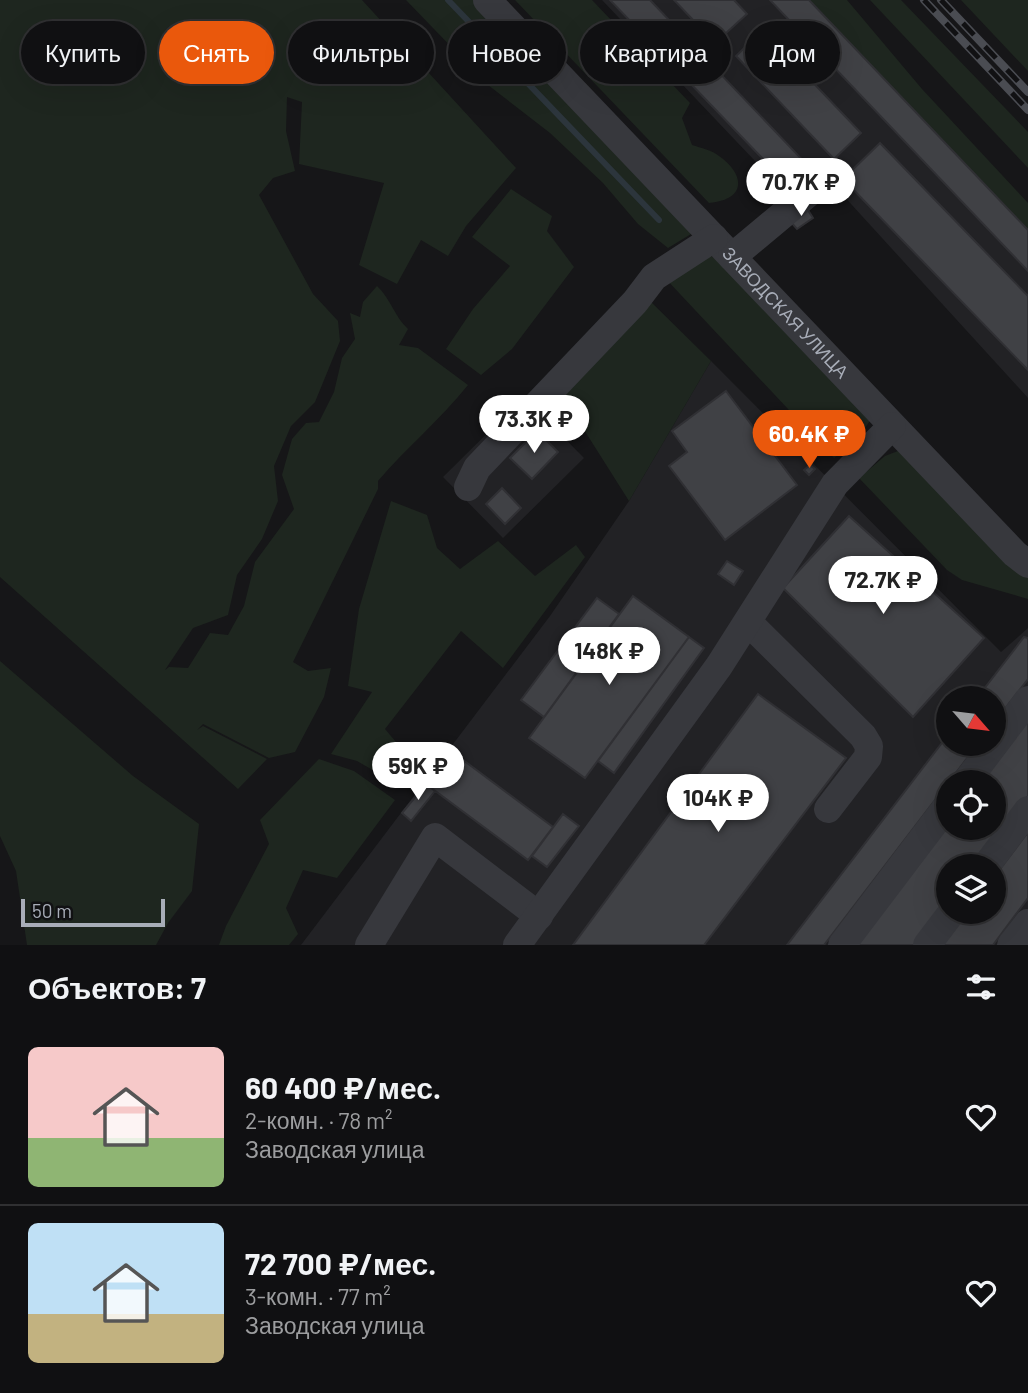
<!DOCTYPE html>
<html lang="ru">
<head>
<meta charset="utf-8">
<style>
	:root { --surface:#101012; --page:#19191b; --text:#f1f3f6; --muted:#9c9d9f; --line:#303032; --accent:#ea580c }
	body { margin:0; font-family:Barlow,sans-serif; background:var(--page); color:var(--text); height:100vh; display:flex; flex-direction:column; font-size:26px; white-space:nowrap }
	* { box-sizing:border-box; margin:0 }
	p { font-size:23px; color:var(--muted) }
	.icon { flex:none; width:38px; height:38px; fill:none; stroke:currentColor; stroke-width:2; stroke-linecap:round; stroke-linejoin:round }
	.map { position:relative; height:945px; overflow:hidden }
	.drawer { display:flex; flex-direction:column; background:var(--surface); flex:1 }
	.drawer>* { flex:none }
	.hud { position:absolute; left:21px; top:21px; width:987px; height:63px; display:flex; gap:14px }
	.needle { width:46px; rotate:118deg }
	.tools { position:absolute; left:936px; top:686px; display:grid; gap:14px }
	.tools a { display:grid; place-items:center; width:70px; height:70px; border-radius:50%; background:var(--surface); box-shadow:0 7px 28px #0002,0 0 0 2px var(--line); font-size:35px }
	.scale { position:absolute; left:21px; bottom:18px; width:144px; box-sizing:border-box; padding-left:7px; border:4px solid #a8adb8; border-top:0; font-size:19px; line-height:24px; white-space:nowrap; color:#a8adb8; -webkit-text-stroke:5px #111113; paint-order:stroke }
	.price { position:absolute; translate:-50% -60px; padding:0 16px; border-radius:24px; background:#fff; color:#222; font-size:23px; line-height:46px; filter:drop-shadow(0 2px 4px #0008) }
	.price::after { content:''; position:absolute; left:50%; top:42px; width:21px; height:16px; margin-left:-10px; background:inherit; clip-path:polygon(0 0,100% 0,50% 100%) }
	.price.on { background:var(--accent); color:#fff }
	ul { padding:0; list-style:none }
	li { display:flex; align-items:center; gap:21px; height:175px; padding:0 28px }
	li+li { border-top:2px solid var(--line) }
	li span { display:grid; place-items:center; flex:none; width:196px; height:140px; border-radius:10px; color:#555 }
	li>.icon { margin-inline-start:auto }
	span .icon { width:84px; height:84px; fill:#fffc; stroke-width:1 }
	li b { font-size:30px }
	h2 { display:flex; justify-content:space-between; align-items:center; height:84px; padding:0 28px; font-size:30px }
	.chip { padding:0 24px; border-radius:32px; background:var(--surface); box-shadow:0 7px 28px #0002,0 0 0 2px var(--line); font-size:24px; line-height:63px }
	.chip.on { background:var(--accent); color:#fff }
	.map>svg:first-child { display:block }
	.built { fill:#222225; fill-rule:evenodd }
	.green { fill:#1e261f }
	.lines { fill:none; stroke-linecap:round; stroke-linejoin:round }
	.stream { stroke:#2c353c; stroke-width:6 }
	.building { fill:#404145; stroke:#303034; stroke-width:2 }
	.minor { stroke:#37383d; stroke-width:28 }
	.rail-casing { stroke:#4a4c52; stroke-width:8 }
	.rail { stroke:#111113; stroke-width:5; stroke-dasharray:16; stroke-linecap:butt }
	.labels { text-anchor:middle; stroke-width:6; stroke-linejoin:round; paint-order:stroke }
	.street-label { font-size:18px; fill:#a8adb8; stroke:#111113 }
</style>
</head>
<body>
<div class="map">
<svg width="1028" height="945" viewBox="0 0 1028 945">
	<rect width="100%" height="100%" fill="#161618"/>
	<path class="built" d="M 602,0 L 810,0 L 1028,229 L 1028,398 L 820,170 L 790,198 Z
		M 711,361 L 1001,652 L 1028,628 L 1028,945 L 301,945 L 550,616 L 629,501 ZM 948,698 L 994,698 L 994,744 L 948,744 ZM 948,782 L 994,782 L 994,828 L 948,828 ZM 948,866 L 994,866 L 994,912 L 948,912 Z
		M 524,397 L 584,458 L 503,538 L 443,477 Z"/>
	<path class="green" d="M 0,0 L 362,0 L 516,168 L 466,226 L 448,256 L 421,240 L 397,284 L 359,265 L 384,183 L 299,164 L 302,102 L 287,97 L 286,131 L 295,171 L 273,178 L 259,195 L 313,294 L 338,321 L 340,341 L 315,402 L 291,426 L 274,466 L 278,501 L 262,539 L 237,575 L 228,615 L 193,628 L 165,670 L 169,667 L 188,668 L 210,633 L 228,635 L 244,606 L 255,562 L 294,509 L 282,475 L 292,439 L 306,423 L 319,422 L 334,392 L 342,358 L 355,339 L 350,313 L 360,317 L 363,302 L 377,286 C 391,299 394,316 408,329 L 399,345 L 418,348 L 468,385 C 440,420 407,447 378,481 L 378,489 L 293,662 L 308,671 L 331,668 L 324,697 L 295,752 L 269,758 L 203,724 L 197,730 L 203,726 L 267,759 L 238,789 L 0,577 Z
		M 406,0 L 477,0 L 696,231 L 668,248 L 638,224 L 603,183 L 550,133 L 488,85 Z
		M 515,0 L 592,0 L 690,103 L 682,118 L 692,145 C 701,148 712,150 719,156 C 746,175 746,200 709,203 Z
		M 809,0 L 847,0 L 922,89 L 1028,203 L 1028,230 Z
		M 870,0 L 901,0 L 1028,132 L 1028,168 Z
		M 961,0 L 1028,0 L 1028,71 Z
		M 511,189 L 552,216 L 547,231 L 574,267 L 512,349 L 481,375 L 446,349 L 473,309 L 510,266 L 472,237 Z
		M 706,254 L 722,261 L 873,416 L 856,442 L 834,458 L 665,278 Z
		M 649,300 L 711,361 L 629,501 L 562,395 Z
		M 898,451 L 1028,573 L 1028,599 L 962,580 L 947,570 L 859,478 L 885,456 Z
		M 391,501 L 427,515 L 437,548 L 460,569 L 498,541 L 535,576 L 576,545 L 585,557 L 503,668 L 461,631 L 385,729 L 412,761 L 397,784 L 357,761 L 331,754 L 372,692 L 348,686 L 359,609 Z
		M 0,661 L 133,776 L 199,824 L 192,891 L 168,923 L 156,945 L 27,945 L 16,871 L 0,836 Z
		M 319,759 L 354,771 L 395,800 L 337,878 L 303,870 L 286,908 L 298,934 L 289,945 L 219,945 L 226,926 L 269,844 L 260,820 Z"/>
	<g class="lines">
		<path class="stream" d="M 448,0 L 659,220"/>
	</g>
	<path class="building" d="M 610,0 L 650,0 L 812,170 L 789,186 Z
		M 674,0 L 734,0 L 747,14 L 715,43 Z
		M 770,0 L 809,0 L 1028,230 L 1028,271 Z
		M 763,30 L 861,133 L 834,159 L 736,56 Z
		M 880,143 L 1028,296 L 1028,370 L 843,179 Z
		M 806,207 L 813,218 L 797,229 L 789,220 Z
		M 726,391 L 797,485 L 725,540 L 669,466 L 687,452 L 672,431 Z
		M 537,431 L 558,452 L 532,479 L 510,458 Z
		M 810,465 L 815,469 L 809,475 L 804,470 Z
		M 502,488 L 521,508 L 505,524 L 486,504 Z
		M 849,516 L 984,638 L 913,717 L 783,588 Z
		M 727,561 L 743,571 L 734,585 L 718,574 Z
		M 633,596 L 689,637 L 585,778 L 529,738 Z
		M 597,598 L 619,614 L 544,717 L 521,700 Z
		M 689,637 L 704,648 L 614,773 L 598,761 Z
		M 1024,637 L 1028,638 L 1028,679 L 994,723 L 994,698 L 977,698 Z
		M 758,694 L 846,758 L 704,945 L 573,945 Z
		M 1028,715 L 1028,796 L 974,866 L 948,866 L 948,900 L 914,945 L 852,945 L 948,819 L 948,828 L 994,828 L 994,782 L 977,782 Z
		M 948,735 L 948,744 L 978,744 L 824,945 L 787,945 Z
		M 451,751 L 553,827 L 528,860 L 426,784 Z
		M 426,784 L 435,791 L 411,821 L 402,813 Z
		M 563,814 L 579,826 L 547,867 L 532,856 Z
		M 1028,832 L 1028,898 L 993,945 L 942,945 L 968,912 L 994,912 L 994,877 Z"/>
	<g class="lines">
		<g class="minor">
			<path id="s1" d="M 487,0 L 1015,554 L 1028,564"/>
			<path d="M 732,257 L 823,181"/>
			<path d="M 468,487 L 477,468 L 635,302 L 654,277 L 714,238"/>
			<path d="M 748,622 L 863,736 L 869,746 L 868,757 L 828,809"/>
			<path d="M 966,782 L 1028,700"/>
			<path d="M 986,866 L 1028,810"/>
			<path d="M 369,945 L 435,837 L 539,916"/>
			<path d="M 517,945 L 719,666 L 835,484 L 892,426"/>
			<path d="M 842,945 L 948,805"/>
			<path d="M 927,945 L 952,912"/>
			<path d="M 1011,945 L 1028,923"/>
		</g>
		<g class="rail-casing">
			<path id="rail" d="M 924,0 L 1028,110
				M 941,0 L 1028,92"/>
		</g>
		<use href="#rail" class="rail"/>
	</g>
	<g class="labels">
		<g class="street-label">
			<text dy="6" stroke="none"><textPath href="#s1" startOffset="432">ЗАВОДСКАЯ УЛИЦА</textPath></text>
		</g>
	</g>
</svg>
<div class="tools">
<a><svg class="needle" viewBox="-14 -14 28 28"><path d="M0-13l5 13h-10z" fill="#e53935"/><path d="M0 13l5-13h-10z" fill="#9c9d9f"/></svg></a>
<a><svg class="icon" aria-label="locate" viewBox="0 0 24 24"><circle cx="12" cy="12" r="6"/><path d="M12 2v4M12 18v4M2 12h4M18 12h4"/></svg></a>
<a><svg class="icon" aria-label="layers" viewBox="0 0 24 24"><path d="M12 4l9 5-9 5-9-5zM3 14l9 5 9-5"/></svg></a>
</div>
<div class="scale">50 m</div>
<b class="price" style="left:801px;top:218px">70.7K ₽</b>
<b class="price" style="left:534px;top:455px">73.3K ₽</b>
<b class="price on" style="left:809px;top:470px">60.4K ₽</b>
<b class="price" style="left:883px;top:616px">72.7K ₽</b>
<b class="price" style="left:609px;top:687px">148K ₽</b>
<b class="price" style="left:418px;top:802px">59K ₽</b>
<b class="price" style="left:718px;top:834px">104K ₽</b>
<div class="hud">
<a class="chip">Купить</a>
<a class="chip on">Снять</a>
<a class="chip">Фильтры</a>
<a class="chip">Новое</a>
<a class="chip">Квартира</a>
<a class="chip">Дом</a>
</div>
</div>
<section class="drawer">
<h2>Объектов: 7<svg class="icon" aria-label="filters" viewBox="0 0 24 24"><path d="M4 7h16M4 17h16"/><circle cx="9" cy="7" r="2"/><circle cx="15" cy="17" r="2"/></svg></h2>
<ul>
<li><span style="background:linear-gradient(#f6c9c9 65%,#8fb573 0)"><svg class="icon" aria-label="home" viewBox="0 0 24 24"><path d="M3 11l9-7 9 7M6 9v11h12V9"/></svg></span><div><b>60 400 ₽/мес.</b><p>2-комн. · 78 m²</p><p>Заводская улица</p></div><svg class="icon" aria-label="heart" viewBox="0 0 24 24"><path d="M12 20l-8-8c-3-5 5-10 8-4 3-6 11-1 8 4z"/></svg></li>
<li><span style="background:linear-gradient(#bfe0f5 65%,#c2b280 0)"><svg class="icon" aria-label="home" viewBox="0 0 24 24"><path d="M3 11l9-7 9 7M6 9v11h12V9"/></svg></span><div><b>72 700 ₽/мес.</b><p>3-комн. · 77 m²</p><p>Заводская улица</p></div><svg class="icon" aria-label="heart" viewBox="0 0 24 24"><path d="M12 20l-8-8c-3-5 5-10 8-4 3-6 11-1 8 4z"/></svg></li>
</ul>
</section>
</body>
</html>
